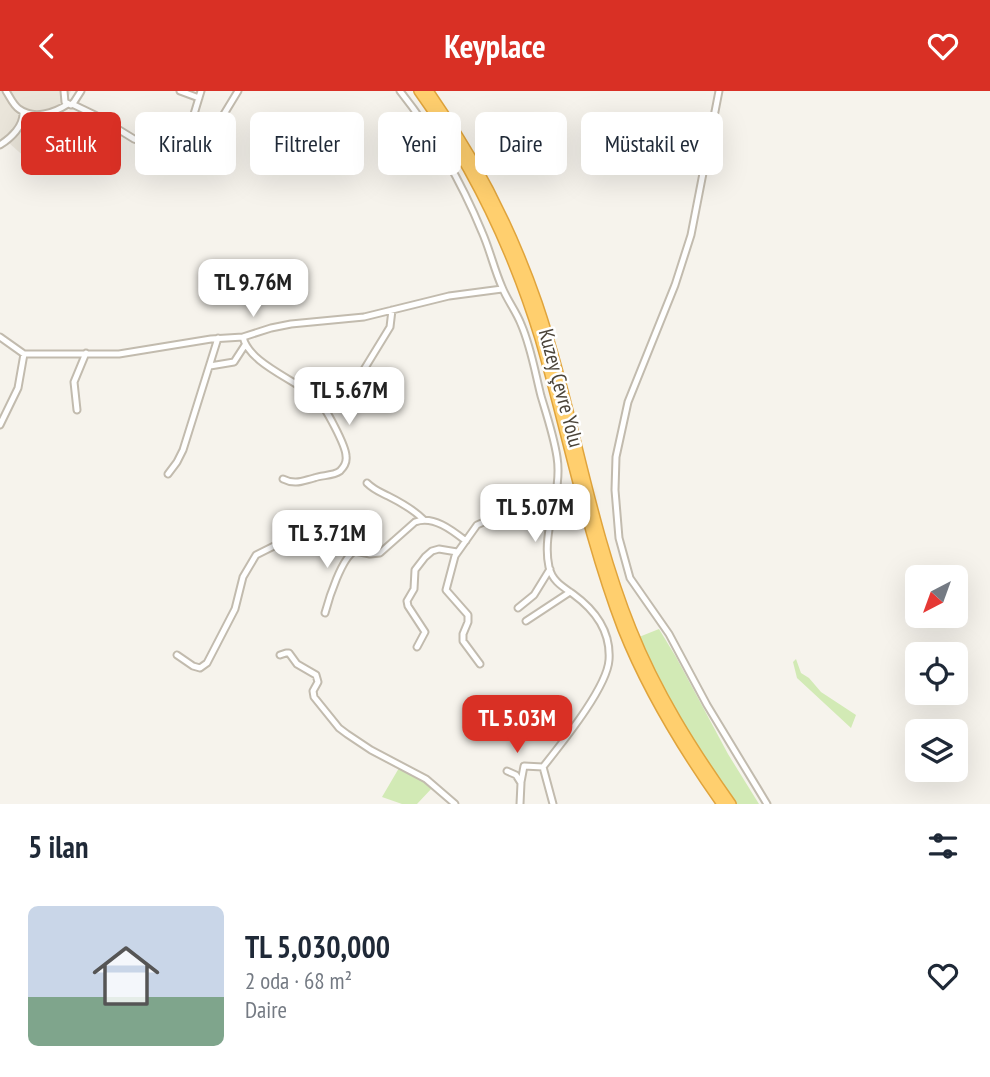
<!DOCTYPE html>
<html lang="tr">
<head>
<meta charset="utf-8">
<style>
	:root { --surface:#fff; --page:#f2f2f3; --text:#1f2937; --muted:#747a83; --accent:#d93025 }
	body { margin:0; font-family:"PT Sans Narrow",sans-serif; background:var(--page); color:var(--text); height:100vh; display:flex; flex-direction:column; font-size:26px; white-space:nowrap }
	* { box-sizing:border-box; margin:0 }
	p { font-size:23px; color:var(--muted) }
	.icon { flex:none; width:38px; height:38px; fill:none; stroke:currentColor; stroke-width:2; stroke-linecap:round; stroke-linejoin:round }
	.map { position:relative; height:713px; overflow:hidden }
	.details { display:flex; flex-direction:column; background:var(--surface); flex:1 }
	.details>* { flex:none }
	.banner { position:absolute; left:21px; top:21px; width:948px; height:63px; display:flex; gap:14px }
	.needle { width:46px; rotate:221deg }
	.tools { position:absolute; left:905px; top:474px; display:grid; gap:14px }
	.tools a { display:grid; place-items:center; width:63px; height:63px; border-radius:10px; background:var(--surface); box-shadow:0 7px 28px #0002; font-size:35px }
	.price { position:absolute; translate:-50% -60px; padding:0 16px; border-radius:14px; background:#fff; color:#222; font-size:23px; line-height:46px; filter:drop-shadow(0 2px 4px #0008) }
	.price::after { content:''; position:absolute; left:50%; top:42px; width:21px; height:16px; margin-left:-10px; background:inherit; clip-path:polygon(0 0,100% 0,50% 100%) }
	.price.on { background:var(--accent); color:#fff }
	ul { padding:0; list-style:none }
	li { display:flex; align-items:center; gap:21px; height:175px; padding:0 28px }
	li span { display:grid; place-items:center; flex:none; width:196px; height:140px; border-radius:10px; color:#555 }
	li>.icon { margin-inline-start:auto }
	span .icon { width:84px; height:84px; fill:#fffc; stroke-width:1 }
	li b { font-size:30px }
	h2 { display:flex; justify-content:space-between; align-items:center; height:84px; padding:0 28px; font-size:30px }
	.pill { padding:0 24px; border-radius:10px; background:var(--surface); box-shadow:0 7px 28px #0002; font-size:24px; line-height:63px }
	.pill.on { background:var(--accent); color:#fff }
	header { display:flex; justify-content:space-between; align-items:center; height:91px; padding:0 28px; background:var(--accent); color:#fff; font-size:32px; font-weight:700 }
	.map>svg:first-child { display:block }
	.residential { fill:#eae5da }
	.green { fill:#d2eab5 }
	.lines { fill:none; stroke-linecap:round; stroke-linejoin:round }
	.street-casing { stroke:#c2bbae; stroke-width:9 }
	.highway-casing { stroke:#e0a43c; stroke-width:12 }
	.street { stroke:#fff; stroke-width:5 }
	.highway { stroke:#ffcf6e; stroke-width:9 }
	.labels { text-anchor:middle; stroke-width:5; stroke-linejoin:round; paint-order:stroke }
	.street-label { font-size:21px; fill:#4b4439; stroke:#fff }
</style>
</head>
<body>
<header><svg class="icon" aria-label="back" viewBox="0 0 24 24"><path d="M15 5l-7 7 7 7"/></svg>Keyplace<svg class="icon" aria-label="heart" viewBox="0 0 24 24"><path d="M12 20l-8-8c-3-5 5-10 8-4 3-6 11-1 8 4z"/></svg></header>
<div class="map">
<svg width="990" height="713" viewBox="0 0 990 713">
	<rect width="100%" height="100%" fill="#f6f3ec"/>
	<path class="residential" d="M 0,0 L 71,0 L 38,78 L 8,51 L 0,56 Z"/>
	<path class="green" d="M 659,538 L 676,566 L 728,663 L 759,713 L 735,713 L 722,695 L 675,620 L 639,546 Z
		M 796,568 L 801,582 L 809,587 L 821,601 L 856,624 L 851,637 L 797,587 L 793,571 Z
		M 399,677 L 418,686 L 433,696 L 417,713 L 402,713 L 382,706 Z"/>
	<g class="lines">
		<g class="street-casing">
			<path id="street" d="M 6,0 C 10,6 13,14 19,18 C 34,29 54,22 68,13
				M 64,0 L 65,11 L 71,14 L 74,11 L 81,0
				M 180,0 L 199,7
				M 400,0 C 434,43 461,90 482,141 C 490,159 494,178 502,196 C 507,209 516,220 521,233 C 531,256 535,281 541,305 C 547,325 554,346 557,366 C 563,403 541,439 549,476 C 552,490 563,496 573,503 C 595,519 611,541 609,569 C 607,597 561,653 543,676
				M 719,0 L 691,144 L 675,194 L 628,311 L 616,366 L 615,399 L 619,447 L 630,487 L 669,543 L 707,614 L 767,713
				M 72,13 L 95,24 L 134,48 L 186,65 L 221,28 L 238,0
				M 0,54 C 11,47 24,35 23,21
				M 190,61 L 191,33 L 201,0
				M 0,246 L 24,263 L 119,263 L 211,248 L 243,246 L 271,237 L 291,233 L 364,226 L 449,205 L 502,198
				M 243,246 C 249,273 297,289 317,308 C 325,315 346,355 346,365 C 347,371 344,376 340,380 C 333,385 322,384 314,387 C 302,390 295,394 283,388
				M 210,275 L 234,271 L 245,254
				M 341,316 L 390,236 L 392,219
				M 77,319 L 74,291 L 86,262
				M 0,334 L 18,297 L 24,263
				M 168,383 L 177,371 L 183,359 L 218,247
				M 367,392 C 374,399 380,401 388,405 C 400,411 414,419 424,429
				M 518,517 L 534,504 L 550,478
				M 325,522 C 329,507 342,466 355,460
				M 526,530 L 570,501
				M 417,556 L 425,541 L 408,515 L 407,510 L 414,498 L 415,479 L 425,466 L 432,460 L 439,458 L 457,461
				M 177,564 L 193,575 L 200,577 L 207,572 L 235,518 L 243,486 L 256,464 L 336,424 L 343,425 L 347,428 L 355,460 L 370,463 L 380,462 L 415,431 C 433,424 452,439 466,450
				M 280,564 L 286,562 L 289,562 L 297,573 L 316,584 L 318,591 L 313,600 L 314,606 L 339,637 L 347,643 L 371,659 L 426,688 L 455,713
				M 480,573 L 463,550 L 463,543 L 468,531 L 468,524 L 446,499 L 455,465 L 477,434 L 486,430 L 507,424 L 529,403 L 557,397
				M 543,676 L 553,713
				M 507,680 L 516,684 L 521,692 L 520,713
				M 521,691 L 524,675 L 543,676"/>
		</g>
		<g class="highway-casing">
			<path id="highway" d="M 419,0 C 472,74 513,159 540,247 C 568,343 587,444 623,538 C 648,601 683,658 722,713
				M 428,0 C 474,65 511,137 537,212 C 573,318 589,434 631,538 C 656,601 692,658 731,713"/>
		</g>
		<use href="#street" class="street"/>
		<use href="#highway" class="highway"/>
	</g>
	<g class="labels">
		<g class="street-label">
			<text transform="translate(561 297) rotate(75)" y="7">Kuzey Çevre Yolu</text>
		</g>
	</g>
</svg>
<div class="tools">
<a><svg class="needle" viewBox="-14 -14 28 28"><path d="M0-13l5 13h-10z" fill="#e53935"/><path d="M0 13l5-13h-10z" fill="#747a83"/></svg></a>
<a><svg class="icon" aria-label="locate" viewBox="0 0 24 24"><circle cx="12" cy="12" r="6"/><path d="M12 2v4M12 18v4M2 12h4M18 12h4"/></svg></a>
<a><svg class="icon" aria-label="layers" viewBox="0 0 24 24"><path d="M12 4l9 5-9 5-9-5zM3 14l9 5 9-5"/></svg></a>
</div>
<b class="price" style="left:253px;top:228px">TL 9.76M</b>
<b class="price" style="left:349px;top:336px">TL 5.67M</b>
<b class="price" style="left:535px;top:453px">TL 5.07M</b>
<b class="price" style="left:327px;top:479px">TL 3.71M</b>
<b class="price on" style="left:517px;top:664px">TL 5.03M</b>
<div class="banner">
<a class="pill on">Satılık</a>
<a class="pill">Kiralık</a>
<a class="pill">Filtreler</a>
<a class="pill">Yeni</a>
<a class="pill">Daire</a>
<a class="pill">Müstakil ev</a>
</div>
</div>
<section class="details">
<h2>5 ilan<svg class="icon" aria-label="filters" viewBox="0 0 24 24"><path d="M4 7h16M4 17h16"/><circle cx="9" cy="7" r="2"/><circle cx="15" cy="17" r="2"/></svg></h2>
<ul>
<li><span style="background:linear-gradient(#c9d6e8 65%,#7fa58c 0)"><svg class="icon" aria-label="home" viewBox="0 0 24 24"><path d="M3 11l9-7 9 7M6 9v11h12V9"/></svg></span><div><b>TL 5,030,000</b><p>2 oda · 68 m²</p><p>Daire</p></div><svg class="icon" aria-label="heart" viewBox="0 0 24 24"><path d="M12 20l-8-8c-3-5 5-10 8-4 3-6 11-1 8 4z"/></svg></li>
</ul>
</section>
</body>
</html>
